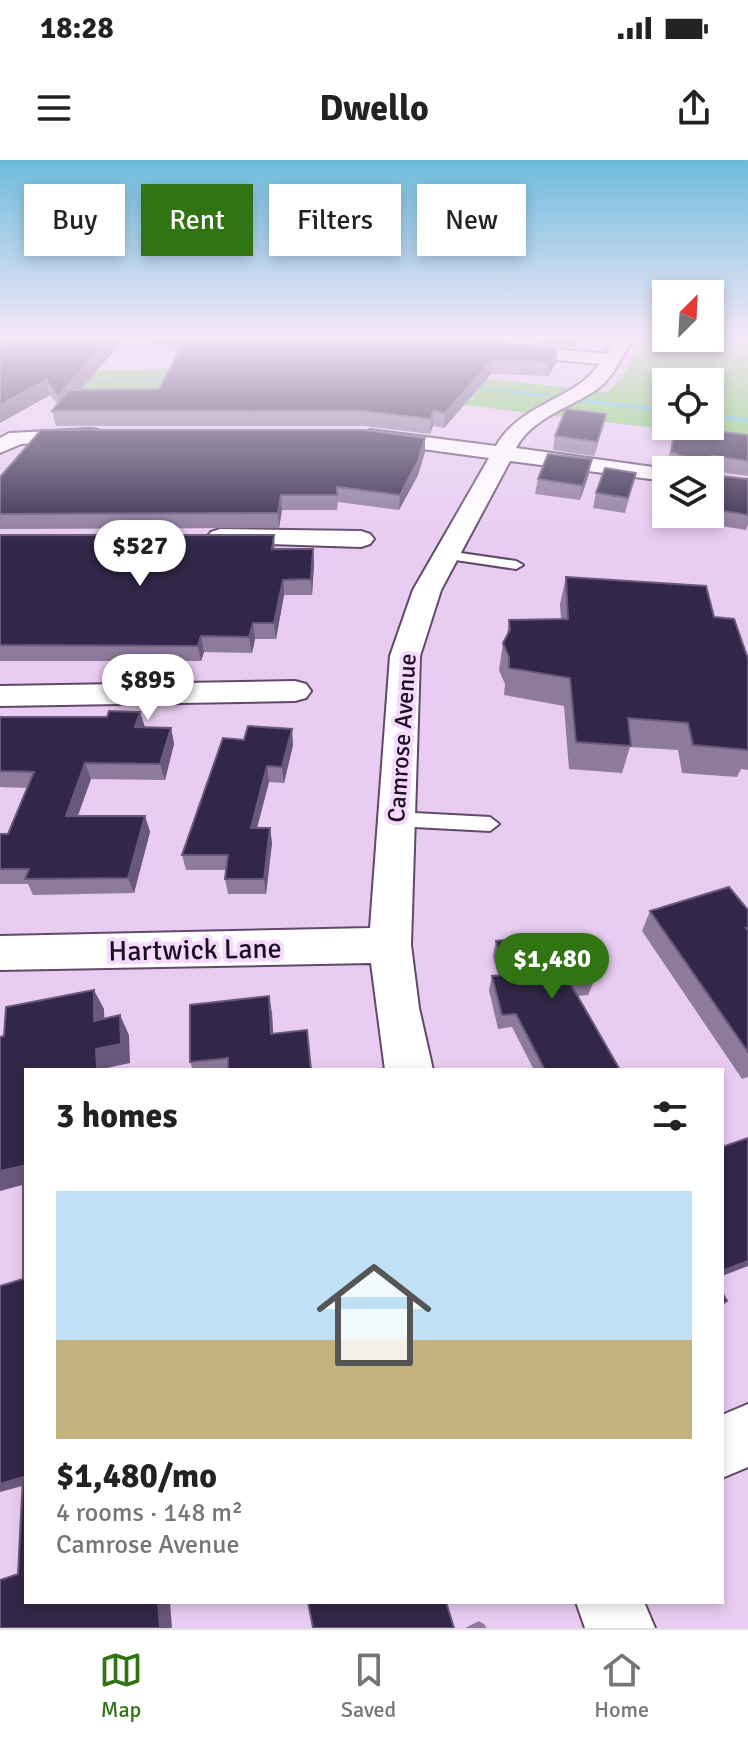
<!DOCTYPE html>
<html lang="en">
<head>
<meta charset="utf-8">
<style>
	:root { --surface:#fff; --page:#f6f6f6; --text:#222; --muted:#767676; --line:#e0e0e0; --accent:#307413 }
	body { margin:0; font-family:Signika,sans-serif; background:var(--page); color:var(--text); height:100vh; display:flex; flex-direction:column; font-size:30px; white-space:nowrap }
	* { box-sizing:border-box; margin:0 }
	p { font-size:26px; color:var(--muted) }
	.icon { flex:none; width:44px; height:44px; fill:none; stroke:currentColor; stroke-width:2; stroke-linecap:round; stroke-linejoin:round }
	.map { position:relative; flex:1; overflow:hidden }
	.sheet { position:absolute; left:24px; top:908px; width:700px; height:536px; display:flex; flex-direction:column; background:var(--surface); border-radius:0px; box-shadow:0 4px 12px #0003 }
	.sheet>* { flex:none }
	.hud { position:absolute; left:24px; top:24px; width:700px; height:72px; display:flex; gap:16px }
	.needle { width:52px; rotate:24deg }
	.controls { position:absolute; left:652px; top:120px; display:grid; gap:16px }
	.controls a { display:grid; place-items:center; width:72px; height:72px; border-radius:0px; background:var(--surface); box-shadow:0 4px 12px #0003; font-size:40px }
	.price { position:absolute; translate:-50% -68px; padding:0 18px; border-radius:28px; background:#fff; color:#222; font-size:26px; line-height:52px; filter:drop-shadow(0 2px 4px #0008) }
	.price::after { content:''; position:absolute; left:50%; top:48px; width:24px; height:18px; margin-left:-12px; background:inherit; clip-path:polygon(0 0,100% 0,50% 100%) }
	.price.active { background:var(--accent); color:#fff }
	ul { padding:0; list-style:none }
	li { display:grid; align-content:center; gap:16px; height:424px; padding:0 32px }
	li span { display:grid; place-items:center; height:248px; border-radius:0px; color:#555 }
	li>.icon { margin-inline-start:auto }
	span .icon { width:144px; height:144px; fill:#fffc; stroke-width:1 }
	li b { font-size:34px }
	h2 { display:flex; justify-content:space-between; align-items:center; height:96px; padding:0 32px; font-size:34px }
	.tag { padding:0 28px; border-radius:0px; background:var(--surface); box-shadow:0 4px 12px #0003; font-size:28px; line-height:72px }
	.tag.active { background:var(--accent); color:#fff }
	.status { display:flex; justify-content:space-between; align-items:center; height:56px; padding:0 40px; background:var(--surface); direction:ltr }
	.status svg { height:22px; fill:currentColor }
	header { display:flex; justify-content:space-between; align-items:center; height:104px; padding:0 32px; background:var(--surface); font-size:36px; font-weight:700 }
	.dock { display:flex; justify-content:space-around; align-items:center; height:112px; border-top:2px solid var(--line); background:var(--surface); font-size:22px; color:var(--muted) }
	.dock a { display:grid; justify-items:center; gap:4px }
	.dock .active { color:var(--accent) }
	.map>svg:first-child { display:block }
	.green { fill:#7fcf65; fill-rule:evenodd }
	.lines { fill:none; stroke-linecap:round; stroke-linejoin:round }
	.stream { fill:#55c6ca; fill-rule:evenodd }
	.lane-casing { stroke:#614968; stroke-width:4 }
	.street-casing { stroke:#614968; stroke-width:4 }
	.path { stroke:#a48eab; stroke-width:2; stroke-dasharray:1 3; stroke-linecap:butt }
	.lane { fill:#fff; fill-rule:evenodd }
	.street { fill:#fff; fill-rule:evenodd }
	.wall { fill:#8d7a9c }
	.shaded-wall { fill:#69587b }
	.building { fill:#322748; stroke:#69587b; stroke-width:2 }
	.labels { text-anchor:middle; stroke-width:8; stroke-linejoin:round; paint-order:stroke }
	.far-street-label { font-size:24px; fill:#1b111e; stroke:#f6d9fe }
	.street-label { font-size:28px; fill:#1b111e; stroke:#f6d9fe }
</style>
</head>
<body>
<div class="status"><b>18:28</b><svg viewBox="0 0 49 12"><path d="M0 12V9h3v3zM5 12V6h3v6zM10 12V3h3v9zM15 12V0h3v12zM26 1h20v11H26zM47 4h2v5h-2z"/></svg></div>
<header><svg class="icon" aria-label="menu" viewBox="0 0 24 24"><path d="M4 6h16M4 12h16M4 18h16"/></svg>Dwello<svg class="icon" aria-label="share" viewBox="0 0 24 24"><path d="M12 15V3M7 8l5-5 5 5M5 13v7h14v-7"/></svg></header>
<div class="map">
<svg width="748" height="1468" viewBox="0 0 748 1468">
	<rect width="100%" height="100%" fill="#e8ccf1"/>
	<path class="green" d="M 642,179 L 748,179 L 748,279 L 372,234 L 93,234 L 32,237 L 61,211 L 333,207 L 421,212 L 608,232 L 622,217 ZM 666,222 L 710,222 L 710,266 L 666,266 Z"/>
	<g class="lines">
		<path class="stream" d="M 178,217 L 180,219 L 78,223 L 76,222 L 78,221 Z
			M 469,225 L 666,249 L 666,253 L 467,227 Z
			M 710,254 L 748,258 L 748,262 L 710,258 Z"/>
		<g class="lane-casing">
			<path id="lane" d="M 447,391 L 516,401 L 523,405 L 516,409 L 442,398 L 442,392 Z
				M 395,652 L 490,657 L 499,664 L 490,671 L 395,666 L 386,659 Z"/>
		</g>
		<g class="street-casing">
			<path id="street" d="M 387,179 L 451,179 L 606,194 L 615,179 L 633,179 C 622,196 613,219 596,230 C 569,248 532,258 516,288 L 675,310 L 666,310 L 666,321 L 510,301 L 441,430 L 420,496 L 411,785 L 419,848 L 433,910 L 385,910 L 371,803 L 0,810 L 0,776 L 370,768 L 390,496 L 413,430 L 489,298 L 370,282 L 359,276 L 370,270 L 496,286 C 521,242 576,240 599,204 L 396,184 Z
				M 90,269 L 98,270 L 101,275 L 98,280 L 21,284 L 0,293 L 0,278 L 9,273 Z
				M 220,369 L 361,371 L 370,374 L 374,379 L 370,384 L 361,387 L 211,382 L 207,377 L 211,372 Z
				M 295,521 L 306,524 L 311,531 L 306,538 L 295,541 L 0,546 L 0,526 Z
				M 748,1244 L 748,1307 L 722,1318 L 722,1255 Z
				M 576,1442 L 644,1442 L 655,1468 L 585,1468 Z"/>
		</g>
		<path class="path" d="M 629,220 L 703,218 L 748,234"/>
		<use href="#lane" class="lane"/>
		<use href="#street" class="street"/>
	</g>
	<path class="wall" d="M 0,179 L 124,179 L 81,230 L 159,229 L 178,194 L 138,179 L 458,179 L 556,203 L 548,216 L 491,214 L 444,268 L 433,266 L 430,274 L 364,266 L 56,266 L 52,251 L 57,244 L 50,235 L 0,263 L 56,181 Z
		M 487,179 L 588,179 L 585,182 L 580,182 L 576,187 Z
		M 606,254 L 594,296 L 553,290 L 555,276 Z
		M 675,266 L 748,275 L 748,316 L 712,311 L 712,315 L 748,319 L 748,365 L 746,370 L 658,356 L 666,315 L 666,354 L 710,354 L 710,310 L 670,309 L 671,307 L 667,306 Z
		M 425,292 L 418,315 L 399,350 L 338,342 L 337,350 L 282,350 L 279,368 L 0,369 L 0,317 Z
		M 636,313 L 625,353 L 593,348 L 596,333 Z
		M 589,314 L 580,340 L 535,334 L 538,319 Z
		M 0,375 L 274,375 L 275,389 L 313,389 L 314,404 L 312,435 L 284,435 L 276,479 L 255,479 L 252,493 L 204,492 L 201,501 L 0,501 Z
		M 566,417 L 714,457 L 748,499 L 748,610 L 741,609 L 737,617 L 682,613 L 678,590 L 630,587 L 622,613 L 569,609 L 564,546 L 504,535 L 505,524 L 499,510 L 503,483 L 507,475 L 509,460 L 561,459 L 560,444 Z
		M 0,557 L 145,567 L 171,568 L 174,584 L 165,620 L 91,619 L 78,656 L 145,656 L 150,672 L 134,733 L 33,735 L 28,724 L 0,724 L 0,674 L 8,674 L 27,628 L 0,627 Z
		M 223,578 L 293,585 L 284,623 L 269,622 L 257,668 L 270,668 L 272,683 L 266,734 L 228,734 L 225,719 L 226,710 L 186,710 L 182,695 Z
		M 748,750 L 748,917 L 742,919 L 642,771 L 650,751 Z
		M 496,781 L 594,821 L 588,835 L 578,836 L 620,910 L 534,910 L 512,867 L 498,869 L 489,830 L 492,816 L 498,815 L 493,796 Z
		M 272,853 L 273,874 L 311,910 L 193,910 L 190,902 Z
		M 479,1461 L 485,1465 L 486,1468 L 465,1468 Z"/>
	<path class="shaded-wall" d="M 0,179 L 54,179 L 54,180 L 0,184 Z
		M 109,179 L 124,179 L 62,251 L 58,236 Z
		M 558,189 L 556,203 L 548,216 L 550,202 Z
		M 492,200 L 491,214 L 444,268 L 445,253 Z
		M 46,220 L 50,235 L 0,263 L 0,245 Z
		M 433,251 L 433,266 L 430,274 L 431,259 Z
		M 606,254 L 603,267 L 594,296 L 597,282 Z
		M 425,278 L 425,292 L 418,315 L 399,350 L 400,335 Z
		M 592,299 L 589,314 L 580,340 L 583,326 Z
		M 281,335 L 282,350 L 279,368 L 278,353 Z
		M 313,389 L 314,404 L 312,435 L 311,419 Z
		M 283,420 L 284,435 L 276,479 L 274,463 Z
		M 253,463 L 255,479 L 252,493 L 249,477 Z
		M 201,476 L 204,492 L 201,501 L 198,486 Z
		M 140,552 L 145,567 L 135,567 Z
		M 171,568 L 174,584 L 165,620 L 160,604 Z
		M 292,569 L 293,585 L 284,623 L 282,607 Z
		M 85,603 L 91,619 L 72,671 L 66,656 Z
		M 267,606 L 269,622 L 253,683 L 251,668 Z
		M 145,656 L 150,672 L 134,733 L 128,718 Z
		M 270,668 L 272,683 L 266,734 L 264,719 Z
		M 94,830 L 104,849 L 105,880 L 94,861 Z
		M 269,836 L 272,853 L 274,891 L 271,874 Z
		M 120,855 L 129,875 L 130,903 L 107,908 L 107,910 L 97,910 L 96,889 Z
		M 23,1006 L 26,1024 L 0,1031 L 0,1011 Z
		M 748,1101 L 748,1106 L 722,1116 L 722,1111 Z
		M 23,1317 L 26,1325 L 0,1332 L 0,1324 Z
		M 158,1442 L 170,1442 L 172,1468 L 160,1468 Z"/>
	<path class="building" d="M 58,179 L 109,179 L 58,236 L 46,220 L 0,245 L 0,186 L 57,181 Z
		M 174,179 L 458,179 L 558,189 L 550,202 L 492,200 L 445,253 L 433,251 L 431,259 L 364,251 L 52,251 L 69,230 L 159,229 L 184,182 Z
		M 566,249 L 606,254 L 597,282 L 555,276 Z
		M 675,266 L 748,275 L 748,301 L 712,296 L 712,315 L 748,319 L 748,355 L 710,349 L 710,310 L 667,310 L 672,309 L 673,299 L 682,296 L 671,292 Z
		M 41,270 L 364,270 L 425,278 L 418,301 L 400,335 L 337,327 L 337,335 L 281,335 L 278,353 L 0,354 L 0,317 Z
		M 548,294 L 592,299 L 583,326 L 538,319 Z
		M 605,308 L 636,313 L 628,338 L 596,333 Z
		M 666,318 L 666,342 L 662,341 Z
		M 0,375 L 274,375 L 272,389 L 313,389 L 311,419 L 283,420 L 274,463 L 253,463 L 249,477 L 201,476 L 198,486 L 0,485 Z
		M 566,417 L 706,426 L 714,457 L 734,459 L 748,499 L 748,590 L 693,585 L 688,563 L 628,558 L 631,586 L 576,582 L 570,518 L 509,508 L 509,497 L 503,483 L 510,470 L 509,460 L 568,459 Z
		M 109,551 L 140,552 L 135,567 L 171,568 L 160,604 L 85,603 L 66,656 L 145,656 L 128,718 L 25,719 L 29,709 L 0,709 L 0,674 L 8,674 L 34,612 L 0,611 L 0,557 L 107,557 Z
		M 248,566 L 292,569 L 282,607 L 267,606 L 251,668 L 270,668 L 264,719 L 225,719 L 228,695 L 182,695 L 223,578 L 244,580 Z
		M 729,727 L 748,750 L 748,768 L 746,768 L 748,770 L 748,892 L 650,751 Z
		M 578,774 L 594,821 L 570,823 L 620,910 L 545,910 L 516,854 L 502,855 L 492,816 L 505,815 L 496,781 Z
		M 94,830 L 94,861 L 120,855 L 121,884 L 96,889 L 97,910 L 26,910 L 26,1442 L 158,1442 L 160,1468 L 0,1468 L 0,1420 L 18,1414 L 23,1317 L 0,1324 L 0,1126 L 23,1119 L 23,1006 L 0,1011 L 0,877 L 4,876 L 6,847 Z
		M 269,836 L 271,874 L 307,870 L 311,910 L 228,910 L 228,898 L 190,902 L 190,845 Z
		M 748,978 L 748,1101 L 722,1111 L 722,987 Z
		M 722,1132 L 727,1141 L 722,1144 Z
		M 308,1442 L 446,1442 L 454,1468 L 313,1468 Z"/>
	<linearGradient id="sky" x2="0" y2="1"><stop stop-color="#6dbbdc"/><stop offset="0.46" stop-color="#f5e8f9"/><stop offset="1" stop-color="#f5e8f9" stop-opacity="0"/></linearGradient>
	<rect width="748" height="385" fill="url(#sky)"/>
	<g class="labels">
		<g class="far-street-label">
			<text transform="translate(402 578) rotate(-86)" y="8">Camrose Avenue</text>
		</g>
		<g class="street-label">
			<text transform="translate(195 789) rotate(-1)" y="10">Hartwick Lane</text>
		</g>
	</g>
</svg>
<div class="controls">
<a><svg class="needle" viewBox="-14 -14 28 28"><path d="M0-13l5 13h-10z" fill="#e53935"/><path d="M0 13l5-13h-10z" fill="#767676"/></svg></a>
<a><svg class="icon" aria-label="locate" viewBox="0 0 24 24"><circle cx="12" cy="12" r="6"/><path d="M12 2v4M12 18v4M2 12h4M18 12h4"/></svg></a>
<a><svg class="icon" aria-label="layers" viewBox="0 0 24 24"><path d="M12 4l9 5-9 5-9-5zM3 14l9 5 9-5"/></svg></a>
</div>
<b class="price" style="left:140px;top:428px">$527</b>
<b class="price" style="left:148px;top:562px">$895</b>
<b class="price active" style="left:552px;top:841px">$1,480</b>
<div class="hud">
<a class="tag">Buy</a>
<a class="tag active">Rent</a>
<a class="tag">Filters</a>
<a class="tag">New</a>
</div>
<section class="sheet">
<h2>3 homes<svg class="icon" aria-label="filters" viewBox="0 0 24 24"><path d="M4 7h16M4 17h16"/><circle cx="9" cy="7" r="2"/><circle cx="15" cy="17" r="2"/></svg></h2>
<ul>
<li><span style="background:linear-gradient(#bfe0f5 60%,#c2b280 0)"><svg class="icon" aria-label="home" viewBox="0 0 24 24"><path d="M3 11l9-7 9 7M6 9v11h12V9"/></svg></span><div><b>$1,480/mo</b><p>4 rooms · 148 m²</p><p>Camrose Avenue</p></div></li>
</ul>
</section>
</div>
<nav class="dock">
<a class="active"><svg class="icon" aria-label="map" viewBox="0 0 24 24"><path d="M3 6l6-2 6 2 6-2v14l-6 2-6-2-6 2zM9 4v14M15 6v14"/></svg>Map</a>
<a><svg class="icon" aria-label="saved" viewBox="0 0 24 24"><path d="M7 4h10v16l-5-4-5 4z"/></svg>Saved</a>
<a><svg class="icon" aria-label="home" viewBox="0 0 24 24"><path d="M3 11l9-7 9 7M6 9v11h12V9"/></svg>Home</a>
</nav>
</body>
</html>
